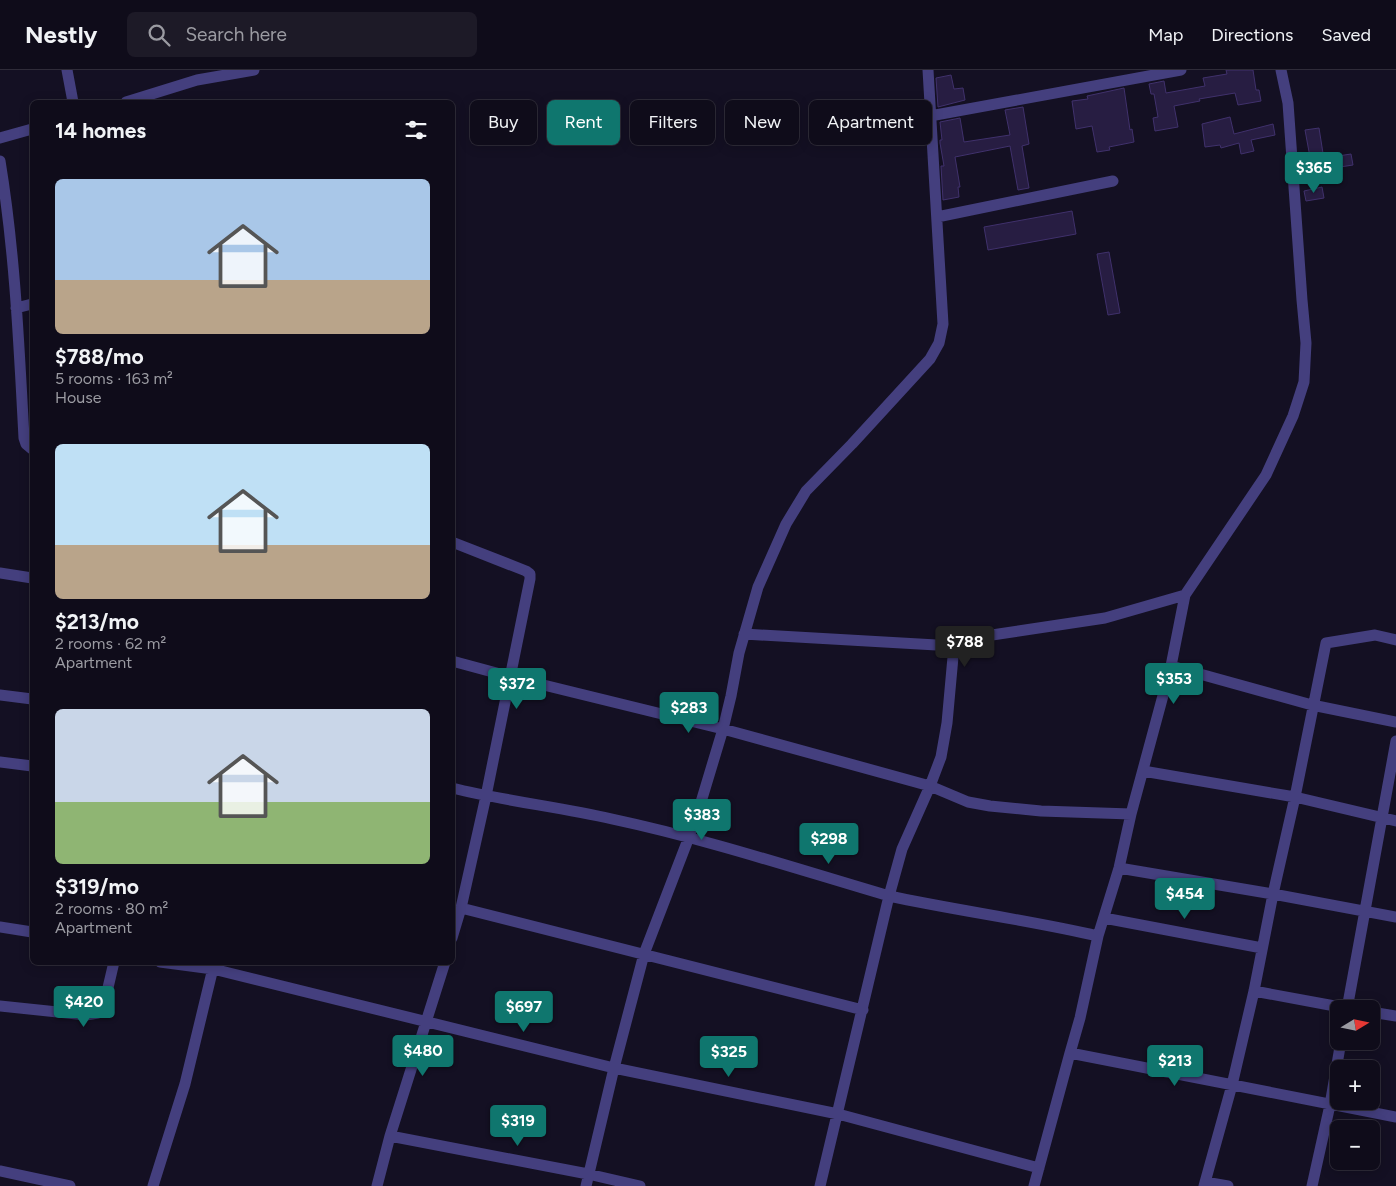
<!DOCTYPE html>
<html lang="en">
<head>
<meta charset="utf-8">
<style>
	:root { --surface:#0f0c1a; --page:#1d1a27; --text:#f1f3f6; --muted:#9b9ba2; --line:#2f2c39; --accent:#0f766e }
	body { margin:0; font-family:Figtree,sans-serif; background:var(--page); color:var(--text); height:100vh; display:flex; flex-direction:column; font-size:19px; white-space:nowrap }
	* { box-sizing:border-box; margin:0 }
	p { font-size:16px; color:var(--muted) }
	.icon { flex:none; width:28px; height:28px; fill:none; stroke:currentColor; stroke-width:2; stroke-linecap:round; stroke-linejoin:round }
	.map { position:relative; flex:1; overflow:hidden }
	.details { position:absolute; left:30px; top:30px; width:425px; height:865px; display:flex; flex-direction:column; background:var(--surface); border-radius:8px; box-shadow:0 2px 12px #0003,0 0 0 1px var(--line) }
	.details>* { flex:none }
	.banner { position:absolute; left:470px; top:30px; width:475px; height:45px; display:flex; gap:10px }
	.needle { width:32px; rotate:80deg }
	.controls { position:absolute; left:1330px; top:930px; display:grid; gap:10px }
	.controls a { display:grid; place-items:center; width:50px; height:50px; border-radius:8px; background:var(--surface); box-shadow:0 2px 12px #0003,0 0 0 1px var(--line); font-size:25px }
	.price { position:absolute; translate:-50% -42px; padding:0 11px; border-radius:5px; background:var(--accent); color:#fff; font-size:16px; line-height:32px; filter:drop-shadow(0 1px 2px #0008) }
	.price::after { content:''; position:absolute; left:50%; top:30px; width:15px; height:11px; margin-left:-8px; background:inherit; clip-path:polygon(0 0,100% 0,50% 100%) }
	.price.active { background:#222; color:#fff }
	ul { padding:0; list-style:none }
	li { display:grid; align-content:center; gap:10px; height:265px; padding:0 25px }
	li span { display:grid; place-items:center; height:155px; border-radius:8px; color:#555 }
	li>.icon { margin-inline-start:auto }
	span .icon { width:90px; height:90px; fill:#fffc; stroke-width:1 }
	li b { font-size:21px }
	h2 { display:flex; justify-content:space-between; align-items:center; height:60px; padding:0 25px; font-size:21px }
	.chip { padding:0 18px; border-radius:8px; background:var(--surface); box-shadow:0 2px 12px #0003,0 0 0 1px var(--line); font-size:18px; line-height:45px }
	.chip.active { background:var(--accent); color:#fff }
	header { display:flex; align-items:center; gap:30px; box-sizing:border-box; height:70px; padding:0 25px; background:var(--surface); border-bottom:1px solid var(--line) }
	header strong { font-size:24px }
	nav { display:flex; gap:28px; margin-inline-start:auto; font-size:18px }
	.search { width:350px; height:45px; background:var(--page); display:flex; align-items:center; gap:12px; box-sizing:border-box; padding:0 18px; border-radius:8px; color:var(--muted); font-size:19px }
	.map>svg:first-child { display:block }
	.building { fill:#271d42; stroke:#40316c }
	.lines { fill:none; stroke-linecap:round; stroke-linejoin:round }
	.street { stroke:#443f7e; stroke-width:11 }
</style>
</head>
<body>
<header>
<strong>Nestly</strong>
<div class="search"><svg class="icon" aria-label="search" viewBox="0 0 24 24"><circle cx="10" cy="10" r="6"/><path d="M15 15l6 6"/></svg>Search here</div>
<nav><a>Map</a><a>Directions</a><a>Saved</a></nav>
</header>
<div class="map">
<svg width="1396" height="1116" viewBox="0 0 1396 1116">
	<rect width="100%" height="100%" fill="#141023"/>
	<path class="building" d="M 1226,0 L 1253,0 L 1256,20 L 1259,20 L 1261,31 L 1238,35 L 1235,23 L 1199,29 L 1200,31 L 1174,36 L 1178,57 L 1155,61 L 1153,48 L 1158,47 L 1154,24 L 1151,24 L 1149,14 L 1164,11 L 1166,23 L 1205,16 L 1203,8 L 1227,4 Z
		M 951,5 L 954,19 L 963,18 L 965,30 L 938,37 L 936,8 Z
		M 1124,18 L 1130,60 L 1132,59 L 1134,72 L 1109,77 L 1110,80 L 1097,82 L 1092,56 L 1076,59 L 1072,31 L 1088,29 L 1087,26 Z
		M 1023,37 L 1029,74 L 1022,76 L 1029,118 L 1018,120 L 1010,76 L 955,87 L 960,117 L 958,117 L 959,127 L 943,130 L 941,96 L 944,96 L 940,73 L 940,70 L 942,70 L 940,52 L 960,48 L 964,72 L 1010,65 L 1005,40 Z
		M 1230,47 L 1234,64 L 1273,54 L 1275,65 L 1251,70 L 1254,81 L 1241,84 L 1239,73 L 1221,78 L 1220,75 L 1205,77 L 1202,54 Z
		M 1319,58 L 1325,96 L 1312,98 L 1305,60 Z
		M 1351,84 L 1353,95 L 1340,97 L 1338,86 Z
		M 1322,117 L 1324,128 L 1306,131 L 1304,121 Z
		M 1072,141 L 1076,164 L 988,180 L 984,157 Z
		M 1109,182 L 1120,243 L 1108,245 L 1097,184 Z"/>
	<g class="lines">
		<path class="street" d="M 67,0 L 73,32
			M 126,32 L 197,10 L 254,0
			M 930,46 L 1181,0
			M 0,68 L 32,59
			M 0,91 C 15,182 19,275 24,368 L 26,374 L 32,379
			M 937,147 L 1113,111
			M 16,238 L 32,234
			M 452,472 L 526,501 L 530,504 L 530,509 L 486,726 L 461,838 L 452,868
			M 0,503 L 32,508
			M 744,564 L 954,576
			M 452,591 L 511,607 L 723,659 L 930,716 L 968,732 L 990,736 L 1041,741 L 1131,744
			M 1171,596 L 1185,525 L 1266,405 L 1293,346 L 1304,312 L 1306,273 L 1302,230 L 1288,33 L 1281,0
			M 0,625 L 32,629
			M 0,692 L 32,696
			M 1143,701 L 1295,727 L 1396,751
			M 452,718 C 505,731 559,737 612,749 C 706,769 797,799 889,826 L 820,1116
			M 1119,798 L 1273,824 L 1396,847
			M 461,838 L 863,940
			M 1104,848 L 1262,878
			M 0,857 L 32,862
			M 1098,866 L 1119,798 L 1131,744 L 1171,596 L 1312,635 L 1396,652
			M 160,892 L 213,899 L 614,998 L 838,1044 L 1039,1098
			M 1254,921 L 1351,939
			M 0,936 L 86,945 L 98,943 L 103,939 L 114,892
			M 1347,939 L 1396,671
			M 1371,942 L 1396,946
			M 1070,983 L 1080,948 L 1098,866 C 1029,850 959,841 889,826 L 902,779 L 930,716 L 941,687 L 947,653 L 954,576 L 961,571 L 972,568 L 1105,548 L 1185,525
			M 390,1066 L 588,1104 L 640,1116
			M 0,1101 L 70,1116
			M 1205,1112 L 1228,1116
			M 153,1116 L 185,1014 L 214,894
			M 377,1116 L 390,1066 L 445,892
			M 586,1116 L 614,998 L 644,884 L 689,767 L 701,732 L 723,659 L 731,626 L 739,583 L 758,517 L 786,454 L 806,421 L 852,374 L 930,289 L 939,273 L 943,254 L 928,0
			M 1034,1116 L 1070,983 L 1396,1047
			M 1204,1116 L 1232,1015 L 1254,921 L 1273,824 L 1295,727 L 1326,573 L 1375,565 L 1396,570
			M 1312,1116 L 1330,1035 L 1341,971"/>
	</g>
</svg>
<div class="controls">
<a><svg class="needle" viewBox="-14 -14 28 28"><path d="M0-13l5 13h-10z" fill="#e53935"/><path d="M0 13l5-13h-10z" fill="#9b9ba2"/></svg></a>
<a>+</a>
<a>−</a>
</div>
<b class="price" style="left:1314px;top:124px">$365</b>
<b class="price active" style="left:965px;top:598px">$788</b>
<b class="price" style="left:1174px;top:635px">$353</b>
<b class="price" style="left:517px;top:640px">$372</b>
<b class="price" style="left:689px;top:664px">$283</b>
<b class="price" style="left:702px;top:771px">$383</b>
<b class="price" style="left:829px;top:795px">$298</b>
<b class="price" style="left:1185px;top:850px">$454</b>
<b class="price" style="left:84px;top:958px">$420</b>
<b class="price" style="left:524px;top:963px">$697</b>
<b class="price" style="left:423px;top:1007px">$480</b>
<b class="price" style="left:729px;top:1008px">$325</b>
<b class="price" style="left:1175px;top:1017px">$213</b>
<b class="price" style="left:518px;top:1077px">$319</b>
<div class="banner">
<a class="chip">Buy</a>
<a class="chip active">Rent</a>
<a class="chip">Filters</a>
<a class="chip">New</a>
<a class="chip">Apartment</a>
</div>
<section class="details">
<h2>14 homes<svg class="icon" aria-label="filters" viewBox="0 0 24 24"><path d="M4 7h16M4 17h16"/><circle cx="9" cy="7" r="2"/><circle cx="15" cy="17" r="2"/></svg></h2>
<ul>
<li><span style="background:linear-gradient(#a9c7e8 65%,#b9a48a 0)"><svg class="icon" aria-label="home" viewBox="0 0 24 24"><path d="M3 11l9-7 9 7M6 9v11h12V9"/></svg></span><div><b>$788/mo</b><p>5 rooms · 163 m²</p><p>House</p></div></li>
<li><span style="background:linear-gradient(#bfe0f5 65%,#b9a48a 0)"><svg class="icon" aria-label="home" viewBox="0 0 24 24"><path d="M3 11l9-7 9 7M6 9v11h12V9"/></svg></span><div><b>$213/mo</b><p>2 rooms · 62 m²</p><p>Apartment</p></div></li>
<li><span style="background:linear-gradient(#c9d6e8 60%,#8fb573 0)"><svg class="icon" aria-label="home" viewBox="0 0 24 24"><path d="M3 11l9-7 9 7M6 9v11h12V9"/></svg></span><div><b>$319/mo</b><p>2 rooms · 80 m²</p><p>Apartment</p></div></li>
</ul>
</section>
</div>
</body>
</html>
